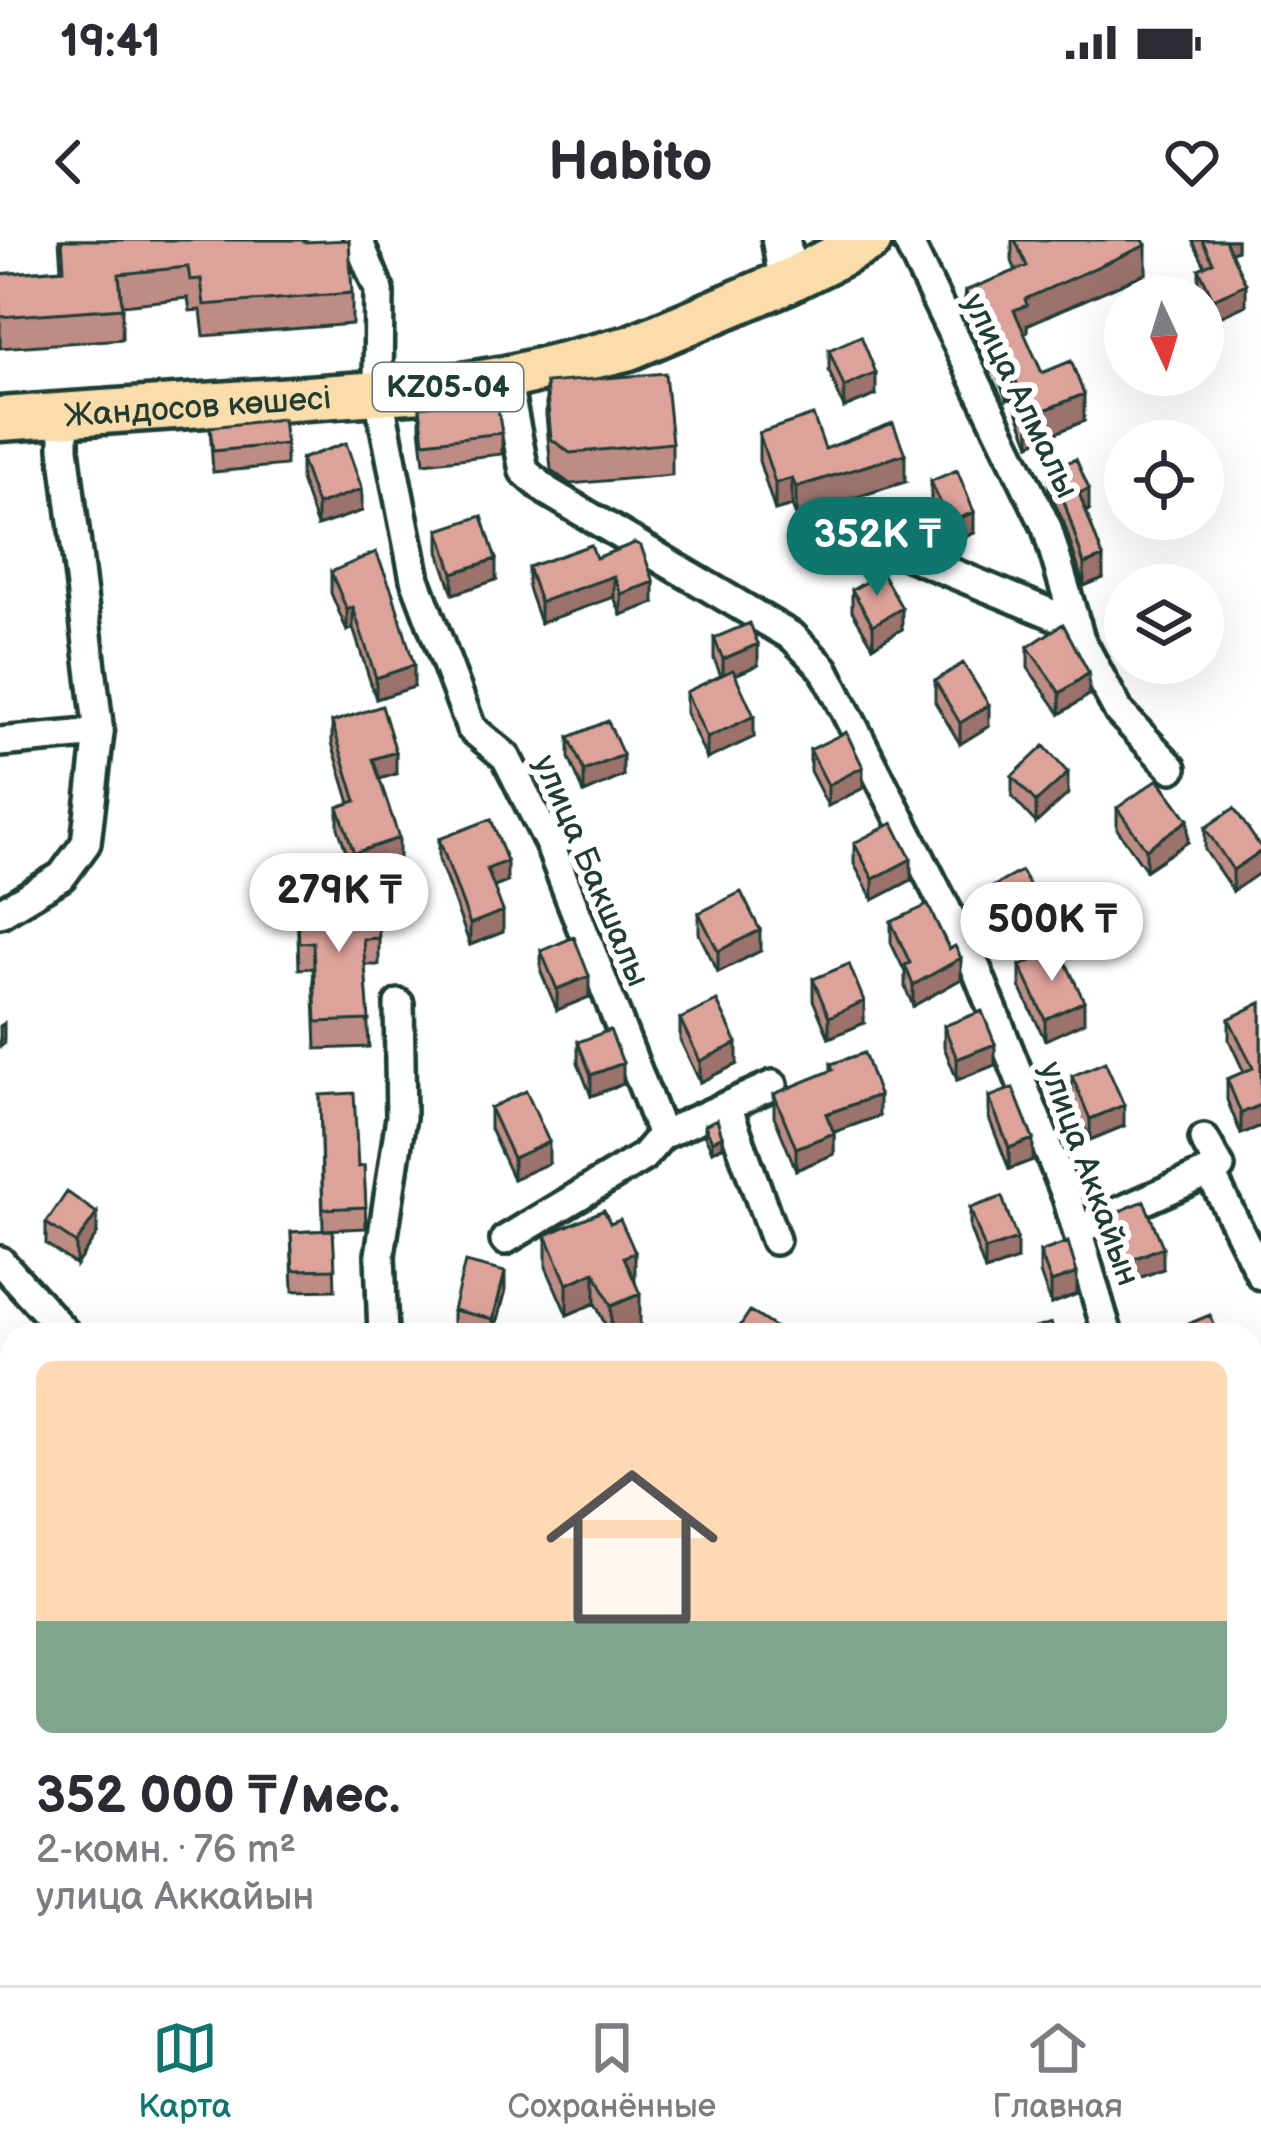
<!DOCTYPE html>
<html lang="ru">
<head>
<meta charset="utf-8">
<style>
	:root { --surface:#fff; --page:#f7f7f7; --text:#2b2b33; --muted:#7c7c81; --line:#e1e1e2; --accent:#0f766e }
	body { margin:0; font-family:"Balsamiq Sans",sans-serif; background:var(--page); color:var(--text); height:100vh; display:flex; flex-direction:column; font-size:45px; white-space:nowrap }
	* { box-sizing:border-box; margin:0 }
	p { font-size:39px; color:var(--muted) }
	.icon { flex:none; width:66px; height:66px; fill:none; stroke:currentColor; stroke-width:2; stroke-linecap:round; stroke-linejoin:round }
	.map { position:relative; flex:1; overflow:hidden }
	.drawer { position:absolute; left:0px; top:1083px; width:1263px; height:663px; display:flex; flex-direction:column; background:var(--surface); border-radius:36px 36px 0 0; box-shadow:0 12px 48px #0002 }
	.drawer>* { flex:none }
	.needle { width:78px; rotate:176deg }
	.fabs { position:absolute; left:1104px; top:36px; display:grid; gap:24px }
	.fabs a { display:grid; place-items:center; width:120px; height:120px; border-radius:50%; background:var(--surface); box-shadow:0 12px 48px #0002; font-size:60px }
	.price { position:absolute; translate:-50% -102px; padding:0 27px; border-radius:42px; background:#fff; color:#222; font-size:39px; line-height:78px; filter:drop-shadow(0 3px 6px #0008) }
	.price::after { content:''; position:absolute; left:50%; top:72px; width:36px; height:27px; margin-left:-18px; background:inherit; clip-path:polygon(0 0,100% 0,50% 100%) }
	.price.active { background:var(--accent); color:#fff }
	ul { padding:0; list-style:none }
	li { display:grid; align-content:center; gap:24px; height:636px; padding:0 36px }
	li span { display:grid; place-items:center; height:372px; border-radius:18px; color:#555 }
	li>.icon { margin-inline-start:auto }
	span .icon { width:216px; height:216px; fill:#fffc; stroke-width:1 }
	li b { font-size:51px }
	.status { display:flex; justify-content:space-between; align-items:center; height:84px; padding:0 60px; background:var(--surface); direction:ltr }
	.status svg { height:33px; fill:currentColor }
	header { display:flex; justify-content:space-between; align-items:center; height:156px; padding:0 36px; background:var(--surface); font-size:54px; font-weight:600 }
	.dock { display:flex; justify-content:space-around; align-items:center; height:168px; border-top:3px solid var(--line); background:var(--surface); font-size:33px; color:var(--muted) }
	.dock a { display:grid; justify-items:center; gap:6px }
	.dock .active { color:var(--accent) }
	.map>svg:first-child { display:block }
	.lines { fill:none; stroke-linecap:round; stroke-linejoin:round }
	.street-casing { stroke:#1f3d34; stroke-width:36 }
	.secondary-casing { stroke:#1f3d34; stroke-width:45 }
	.primary-casing { stroke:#1f3d34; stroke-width:51 }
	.street { stroke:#fff; stroke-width:27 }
	.secondary { stroke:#fff; stroke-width:36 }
	.primary { stroke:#fbddab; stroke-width:42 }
	.wall { fill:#be8c84; stroke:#1f3d34; stroke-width:3 }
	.shaded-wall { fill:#9b726c; stroke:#1f3d34; stroke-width:3 }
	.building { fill:#dda39a; stroke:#1f3d34; stroke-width:3 }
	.labels { text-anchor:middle; stroke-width:12; stroke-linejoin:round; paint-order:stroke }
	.shield { fill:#fff; stroke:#627771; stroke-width:3 }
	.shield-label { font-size:30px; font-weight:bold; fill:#1f3d34 }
	.street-label { font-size:33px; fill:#1f3d34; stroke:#fff }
</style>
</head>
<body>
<div class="status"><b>19:41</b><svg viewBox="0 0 49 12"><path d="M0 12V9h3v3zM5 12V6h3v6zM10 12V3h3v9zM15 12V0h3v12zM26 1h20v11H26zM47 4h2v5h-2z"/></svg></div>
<header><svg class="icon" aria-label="back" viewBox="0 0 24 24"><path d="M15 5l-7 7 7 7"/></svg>Habito<svg class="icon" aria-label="heart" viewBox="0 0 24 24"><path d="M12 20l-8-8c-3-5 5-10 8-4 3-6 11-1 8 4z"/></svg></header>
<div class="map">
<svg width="1261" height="1745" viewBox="0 0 1261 1745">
	<rect width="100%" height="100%" fill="#fff"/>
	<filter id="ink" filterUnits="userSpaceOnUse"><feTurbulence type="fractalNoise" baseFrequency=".00833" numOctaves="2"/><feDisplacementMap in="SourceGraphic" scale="24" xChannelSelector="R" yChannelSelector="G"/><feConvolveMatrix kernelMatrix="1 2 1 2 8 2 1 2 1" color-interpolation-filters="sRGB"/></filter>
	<g filter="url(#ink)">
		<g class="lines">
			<g class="street-casing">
				<path id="street" d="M 358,0 L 379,50 L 378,151 L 415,339 L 471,488 L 506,517 L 549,603 L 662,895 L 643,917 L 505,1000
					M 907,0 L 1047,288 L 1080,399 L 1119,472 L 1172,528
					M 506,138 L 524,231 L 547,251 L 793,397 L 824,429 L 976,728 L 1067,957 L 1108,1095
					M 855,293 L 1076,384
					M 0,502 L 99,493 L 64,208 L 64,173
					M 0,673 L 62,636 L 86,603 L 99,493
					M 727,866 L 775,1000
					M 662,895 L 773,845
					M 1210,932 L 1261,1035
					M 1078,990 L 1220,927 L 1204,899
					M 0,1021 L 67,1095
					M 383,1095 L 380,1015 L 401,877 L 399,764
					M 1251,1335 L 1261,1349
					M 0,1384 L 12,1395
					M 1251,1667 L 1261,1679
					M 348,1734 L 359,1745
					M 1030,1734 L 1034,1745"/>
			</g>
			<g class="secondary-casing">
				<path id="secondary" d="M 781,0 L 788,41"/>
			</g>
			<g class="primary-casing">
				<g id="primary">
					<path id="s1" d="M 0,179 L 438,149 L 506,138 L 629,108 L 788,41 L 870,0"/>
				</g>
			</g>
			<use href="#street" class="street"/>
			<use href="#secondary" class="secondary"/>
			<use href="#primary" class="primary"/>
		</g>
		<path class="wall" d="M 59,0 L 304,0 L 352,53 L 352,84 L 204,96 L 201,70 L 190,71 L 188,58 L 122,65 L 122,99 L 0,108 L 0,34 L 61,29 Z
			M 1012,0 L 1143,0 L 1146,33 L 1027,85 L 1027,92 L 1024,94 L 1042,133 L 1084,181 L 1030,204 L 1012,158 L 1007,160 L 985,109 L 981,111 L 965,78 L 965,51 L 1016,31 L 1012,21 Z
			M 1192,0 L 1237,0 L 1237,10 L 1231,13 L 1246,65 L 1213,80 L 1199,50 L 1199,29 L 1205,26 Z
			M 829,110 L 876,155 L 844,168 L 829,131 Z
			M 546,143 L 672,203 L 672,235 L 570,244 L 551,230 L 546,175 Z
			M 420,167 L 502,193 L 502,214 L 424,223 L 420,188 Z
			M 210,187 L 286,204 L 286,225 L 213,232 Z
			M 759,193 L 825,209 L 905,242 L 796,276 L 792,266 L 775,271 L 759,221 Z
			M 301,219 L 362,271 L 317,286 L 301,240 Z
			M 1049,230 L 1089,270 L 1086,271 L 1103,338 L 1084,346 L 1064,283 L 1049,251 Z
			M 931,241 L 974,293 L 948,304 L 931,262 Z
			M 439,290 L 496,340 L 453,354 L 439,312 Z
			M 596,318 L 654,363 L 621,375 L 614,357 L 540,383 L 528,348 L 528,327 Z
			M 331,332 L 414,447 L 376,459 L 353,388 L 347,391 L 331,353 Z
			M 852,350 L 902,389 L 873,406 L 852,371 Z
			M 1125,358 L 1125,414 L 1123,415 L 1109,387 L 1109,366 Z
			M 714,398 L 758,425 L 735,435 L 754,497 L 707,519 L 686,473 L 686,452 L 721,436 L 714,419 Z
			M 1028,407 L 1089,455 L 1060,474 L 1028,428 Z
			M 935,441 L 989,486 L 960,504 L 935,462 Z
			M 332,482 L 396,534 L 379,539 L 399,620 L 354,634 L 338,588 L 338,567 L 350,563 L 332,503 Z
			M 569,497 L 623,536 L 584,553 L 569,518 Z
			M 810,510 L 863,548 L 828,566 L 810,531 Z
			M 1012,536 L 1068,554 L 1036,583 L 1012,557 Z
			M 1117,568 L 1188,602 L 1146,630 L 1117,589 Z
			M 1205,588 L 1261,608 L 1233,651 L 1205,610 Z
			M 439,599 L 507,642 L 494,647 L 503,692 L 470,705 L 439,620 Z
			M 854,603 L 911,640 L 873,660 L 854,624 Z
			M 985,651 L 1045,693 L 1008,713 L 985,672 Z
			M 297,663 L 379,698 L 379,725 L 365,725 L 369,807 L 316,809 L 313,728 L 299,729 Z
			M 699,673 L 760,711 L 718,732 L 699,694 Z
			M 891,682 L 961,739 L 913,766 L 905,747 L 905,732 L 891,703 Z
			M 541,711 L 589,757 L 557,770 L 541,732 Z
			M 1020,726 L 1084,782 L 1045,800 L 1020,747 Z
			M 813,739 L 864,783 L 829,798 L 813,760 Z
			M 1261,763 L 1261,886 L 1241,894 L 1227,860 L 1227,839 L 1244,832 L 1229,800 L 1229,779 Z
			M 680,779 L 737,824 L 700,842 L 680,800 Z
			M 944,786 L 995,825 L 957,840 L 944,807 Z
			M 578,802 L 623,844 L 591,856 L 578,823 Z
			M 831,824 L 879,876 L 834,892 L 834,914 L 796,930 L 774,876 L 774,854 L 831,831 Z
			M 1072,836 L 1124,886 L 1090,900 L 1072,857 Z
			M 320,855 L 358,927 L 364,926 L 366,988 L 323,990 Z
			M 989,857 L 1033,920 L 1009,929 L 989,878 Z
			M 490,868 L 549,923 L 513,939 L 490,889 Z
			M 705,885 L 722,907 L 712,911 L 705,896 Z
			M 970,968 L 1017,1020 L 985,1031 L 970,989 Z
			M 1110,975 L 1163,1029 L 1128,1042 L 1110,996 Z
			M 46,983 L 97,994 L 76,1025 L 46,1004 Z
			M 333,990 L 335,1050 L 293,1051 L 291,992 Z
			M 546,995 L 635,1042 L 640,1085 L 616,1095 L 610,1095 L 595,1063 L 567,1075 L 546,1027 Z
			M 1040,1012 L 1077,1054 L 1051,1064 L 1040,1033 Z
			M 505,1053 L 494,1095 L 470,1095 L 453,1091 L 453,1070 Z
			M 12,1437 L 12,1509 L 0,1497 L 0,1449 Z
			M 0,1588 L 12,1636 L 12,1734 L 70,1734 L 77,1745 L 19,1745 L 0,1720 Z
			M 236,1734 L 303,1734 L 303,1744 L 236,1745 Z
			M 428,1734 L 453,1734 L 443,1745 L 439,1745 Z
			M 618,1734 L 755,1734 L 759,1745 L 640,1745 Z
			M 1070,1734 L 1123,1734 L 1110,1745 L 1080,1745 Z"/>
		<path class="shaded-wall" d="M 1223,0 L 1237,0 L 1237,10 L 1223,16 Z
			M 1146,5 L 1146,33 L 1027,85 L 1027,92 L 1014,98 L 1014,70 L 1025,59 Z
			M 1246,44 L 1246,65 L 1213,80 L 1213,59 Z
			M 985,82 L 985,109 L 981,111 L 981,83 Z
			M 1012,131 L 1012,158 L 1007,160 L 1007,133 Z
			M 876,133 L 876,155 L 844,168 L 844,147 Z
			M 1084,154 L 1084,181 L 1030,204 L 1030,176 Z
			M 905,214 L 905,242 L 796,276 L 796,247 Z
			M 792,238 L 792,266 L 775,271 L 775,243 Z
			M 362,249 L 362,271 L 317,286 L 317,265 Z
			M 1089,249 L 1089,270 L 1079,274 L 1079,253 Z
			M 974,272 L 974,293 L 948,304 L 948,283 Z
			M 1103,317 L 1103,338 L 1084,346 L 1084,324 Z
			M 496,319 L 496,340 L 453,354 L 453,333 Z
			M 614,336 L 614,357 L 540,383 L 540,362 Z
			M 654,342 L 654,363 L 621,375 L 621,354 Z
			M 353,367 L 353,388 L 347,391 L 347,370 Z
			M 902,368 L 902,389 L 873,406 L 873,385 Z
			M 1125,393 L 1125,414 L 1123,415 L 1123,394 Z
			M 758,404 L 758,425 L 723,440 L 723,419 Z
			M 414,425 L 414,447 L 376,459 L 376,438 Z
			M 1089,433 L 1089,455 L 1060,474 L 1060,453 Z
			M 989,465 L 989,486 L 960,504 L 960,483 Z
			M 754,476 L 754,497 L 707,519 L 707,498 Z
			M 396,512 L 396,534 L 373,541 L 373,519 Z
			M 623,515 L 623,536 L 584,553 L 584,531 Z
			M 863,527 L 863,548 L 828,566 L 828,545 Z
			M 1068,533 L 1068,554 L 1036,583 L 1036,562 Z
			M 1188,580 L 1188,602 L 1146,630 L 1146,609 Z
			M 399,598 L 399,620 L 354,634 L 354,613 Z
			M 1261,611 L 1261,632 L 1233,651 L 1233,630 Z
			M 911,619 L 911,640 L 873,660 L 873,639 Z
			M 507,621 L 507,642 L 487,650 L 487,629 Z
			M 503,671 L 503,692 L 470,705 L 470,684 Z
			M 1045,671 L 1045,693 L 1008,713 L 1008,692 Z
			M 760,690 L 760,711 L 718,732 L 718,711 Z
			M 961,718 L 961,739 L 913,766 L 913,745 Z
			M 589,736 L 589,757 L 557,770 L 557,749 Z
			M 864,761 L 864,783 L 829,798 L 829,777 Z
			M 1084,761 L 1084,782 L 1045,800 L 1045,779 Z
			M 4,783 L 4,804 L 0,807 L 0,786 Z
			M 737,803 L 737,824 L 700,842 L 700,821 Z
			M 995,804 L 995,825 L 957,840 L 957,819 Z
			M 623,823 L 623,844 L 591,856 L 591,835 Z
			M 879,855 L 879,876 L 826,895 L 826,874 Z
			M 1124,865 L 1124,886 L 1090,900 L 1090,879 Z
			M 1261,865 L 1261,886 L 1241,894 L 1241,873 Z
			M 834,893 L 834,914 L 796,930 L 796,908 Z
			M 722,896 L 722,907 L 712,911 L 712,901 Z
			M 1033,899 L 1033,920 L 1009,929 L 1009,908 Z
			M 549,902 L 549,923 L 513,939 L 513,918 Z
			M 97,973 L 97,994 L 76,1025 L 76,1003 Z
			M 1017,999 L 1017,1020 L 985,1031 L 985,1010 Z
			M 1163,1007 L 1163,1029 L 1128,1042 L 1128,1021 Z
			M 635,1012 L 635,1043 L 624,1017 Z
			M 505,1032 L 505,1053 L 493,1095 L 493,1079 Z
			M 595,1032 L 595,1063 L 567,1075 L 567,1044 Z
			M 1077,1033 L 1077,1054 L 1051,1064 L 1051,1042 Z
			M 640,1054 L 640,1085 L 616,1095 L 611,1095 L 611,1066 Z
			M 1261,1594 L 1261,1615 L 1251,1624 L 1251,1603 Z
			M 12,1610 L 12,1632 L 0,1643 L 0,1622 Z
			M 289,1734 L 303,1734 L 303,1744 L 275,1745 Z
			M 441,1734 L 453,1734 L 443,1745 L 441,1745 Z
			M 1097,1734 L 1123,1734 L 1110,1745 L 1092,1745 L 1092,1738 Z"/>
		<path class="building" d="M 62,0 L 304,0 L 304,2 L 349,0 L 352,53 L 204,65 L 201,39 L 190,40 L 188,27 L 119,34 L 122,68 L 0,77 L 0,34 L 64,29 Z
			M 1015,0 L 1143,0 L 1146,5 L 1025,59 L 1027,65 L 1014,70 L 1042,133 L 1071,121 L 1084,154 L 1030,176 L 1012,131 L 1007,133 L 985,82 L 981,83 L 965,51 L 1027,26 Z
			M 1202,0 L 1225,0 L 1246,44 L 1213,59 L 1199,29 L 1213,22 Z
			M 861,96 L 876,133 L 844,147 L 829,110 Z
			M 665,133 L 672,203 L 570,213 L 551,199 L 546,143 Z
			M 496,158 L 502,193 L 424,202 L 420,167 Z
			M 813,175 L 825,209 L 893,183 L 905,214 L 796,247 L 792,238 L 775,243 L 759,193 Z
			M 283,179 L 286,204 L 213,211 L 210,187 Z
			M 346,203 L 362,249 L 317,265 L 301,219 Z
			M 1076,219 L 1089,249 L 1079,253 L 1103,317 L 1084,324 L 1064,261 L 1049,230 Z
			M 957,230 L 974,272 L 948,283 L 931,241 Z
			M 482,276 L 496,319 L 453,333 L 439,290 Z
			M 635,303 L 641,306 L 654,342 L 621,354 L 614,336 L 540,362 L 528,327 L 591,305 L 596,318 Z
			M 376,312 L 392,351 L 414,425 L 376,438 L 353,367 L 347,370 L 331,332 Z
			M 882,333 L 902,368 L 873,385 L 852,350 Z
			M 1125,358 L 1125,393 L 1123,394 L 1109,366 Z
			M 750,383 L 758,404 L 723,419 L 714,398 Z
			M 1063,384 L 1089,433 L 1060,453 L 1028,407 Z
			M 963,423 L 989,465 L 960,483 L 935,441 Z
			M 733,430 L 754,476 L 707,498 L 686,452 Z
			M 382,466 L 396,512 L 373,519 L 399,598 L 354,613 L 338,567 L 356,561 L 332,482 Z
			M 608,481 L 623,515 L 584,531 L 569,497 Z
			M 846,492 L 863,527 L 828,545 L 810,510 Z
			M 1044,506 L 1068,533 L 1036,562 L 1012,536 Z
			M 1158,539 L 1188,580 L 1146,609 L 1117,568 Z
			M 1234,568 L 1261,608 L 1261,611 L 1233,630 L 1205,588 Z
			M 491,579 L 507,621 L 487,629 L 503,671 L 470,684 L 439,599 Z
			M 893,583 L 911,619 L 873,639 L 854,603 Z
			M 1021,631 L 1045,671 L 1008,692 L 985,651 Z
			M 741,652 L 760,690 L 718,711 L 699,673 Z
			M 377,659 L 379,698 L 363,699 L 369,780 L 316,782 L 313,702 L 299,703 L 297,663 Z
			M 928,665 L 949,709 L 955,706 L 961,718 L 913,745 L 905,725 L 910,723 L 891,682 Z
			M 574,697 L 589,736 L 557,749 L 541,711 Z
			M 1059,708 L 1084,761 L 1045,779 L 1020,726 Z
			M 849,724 L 864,761 L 829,777 L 813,739 Z
			M 717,761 L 737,803 L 700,821 L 680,779 Z
			M 1261,763 L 1261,865 L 1241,873 L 1227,839 L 1253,828 L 1229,779 Z
			M 982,771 L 995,804 L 957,819 L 944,786 Z
			M 610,790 L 623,823 L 591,835 L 578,802 Z
			M 864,813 L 879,855 L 826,874 L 834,893 L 796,908 L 774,854 L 833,830 L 831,824 Z
			M 1105,822 L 1124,865 L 1090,879 L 1072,836 Z
			M 1013,848 L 1033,899 L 1009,908 L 989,857 Z
			M 526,851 L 549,902 L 513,918 L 490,868 Z
			M 354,853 L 358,927 L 364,926 L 366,967 L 323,969 L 320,855 Z
			M 717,879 L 722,896 L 712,901 L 705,885 Z
			M 67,952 L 97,973 L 76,1003 L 46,983 Z
			M 1002,957 L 1017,999 L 985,1010 L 970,968 Z
			M 1144,961 L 1163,1007 L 1128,1021 L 1110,975 Z
			M 604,970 L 610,983 L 620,979 L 635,1012 L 624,1017 L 640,1054 L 611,1066 L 595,1032 L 567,1044 L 546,995 Z
			M 333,990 L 335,1029 L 293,1030 L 291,992 Z
			M 1068,1002 L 1077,1033 L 1051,1042 L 1040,1012 Z
			M 465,1022 L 505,1032 L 493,1079 L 453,1070 Z
			M 750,1071 L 785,1094 L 784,1095 L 734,1095 Z
			M 1210,1075 L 1218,1095 L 1167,1095 L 1166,1093 Z
			M 1051,1083 L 1055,1095 L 1013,1095 Z
			M 12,1437 L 12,1477 L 0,1466 L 0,1449 Z
			M 1253,1554 L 1261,1563 L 1261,1594 L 1251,1603 L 1251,1556 Z
			M 11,1578 L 12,1610 L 0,1622 L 12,1636 L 12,1715 L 0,1699 L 0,1588 Z
			M 26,1734 L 69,1734 L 77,1745 L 34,1745 Z
			M 244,1734 L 289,1734 L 275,1745 L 253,1745 Z
			M 680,1734 L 755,1734 L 759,1736 L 754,1745 L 700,1745 Z
			M 1258,1734 L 1261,1737 L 1261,1745 L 1248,1745 Z"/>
	</g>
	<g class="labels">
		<rect class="shield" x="373" y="123" width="150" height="48" rx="9"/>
		<g class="shield-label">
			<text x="448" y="157">KZ05-04</text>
		</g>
		<g class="street-label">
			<text transform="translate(1022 155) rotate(64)" y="12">улица Алмалы</text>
			<text dy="12" stroke="none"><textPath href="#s1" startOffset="198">Жандосов көшесі</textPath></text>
			<text transform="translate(593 630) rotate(67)" y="12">улица Бакшалы</text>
			<text transform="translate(1091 933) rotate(70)" y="12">улица Аккайын</text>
		</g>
	</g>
</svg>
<div class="fabs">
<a><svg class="needle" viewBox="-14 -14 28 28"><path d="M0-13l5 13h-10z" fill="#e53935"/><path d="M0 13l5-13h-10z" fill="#7c7c81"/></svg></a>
<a><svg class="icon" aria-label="locate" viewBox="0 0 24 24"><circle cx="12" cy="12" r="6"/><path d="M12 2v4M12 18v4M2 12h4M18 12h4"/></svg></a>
<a><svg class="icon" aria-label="layers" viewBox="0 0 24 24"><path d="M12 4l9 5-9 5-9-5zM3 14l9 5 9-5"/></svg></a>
</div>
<b class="price active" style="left:877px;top:359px">352K ₸</b>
<b class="price" style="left:339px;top:715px">279K ₸</b>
<b class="price" style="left:1052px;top:744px">500K ₸</b>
<section class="drawer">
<ul>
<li><span style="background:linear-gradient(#ffd9b3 70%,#7fa58c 0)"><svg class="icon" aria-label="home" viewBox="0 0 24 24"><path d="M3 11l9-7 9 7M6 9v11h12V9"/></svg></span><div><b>352 000 ₸/мес.</b><p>2-комн. · 76 m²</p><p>улица Аккайын</p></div></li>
</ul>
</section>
</div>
<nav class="dock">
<a class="active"><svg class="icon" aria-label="map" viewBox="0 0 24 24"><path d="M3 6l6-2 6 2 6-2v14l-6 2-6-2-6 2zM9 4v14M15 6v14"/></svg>Карта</a>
<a><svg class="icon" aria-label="saved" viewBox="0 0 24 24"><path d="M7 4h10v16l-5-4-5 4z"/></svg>Сохранённые</a>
<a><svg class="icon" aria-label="home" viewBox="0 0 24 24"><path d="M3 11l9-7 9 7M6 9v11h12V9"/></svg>Главная</a>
</nav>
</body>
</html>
